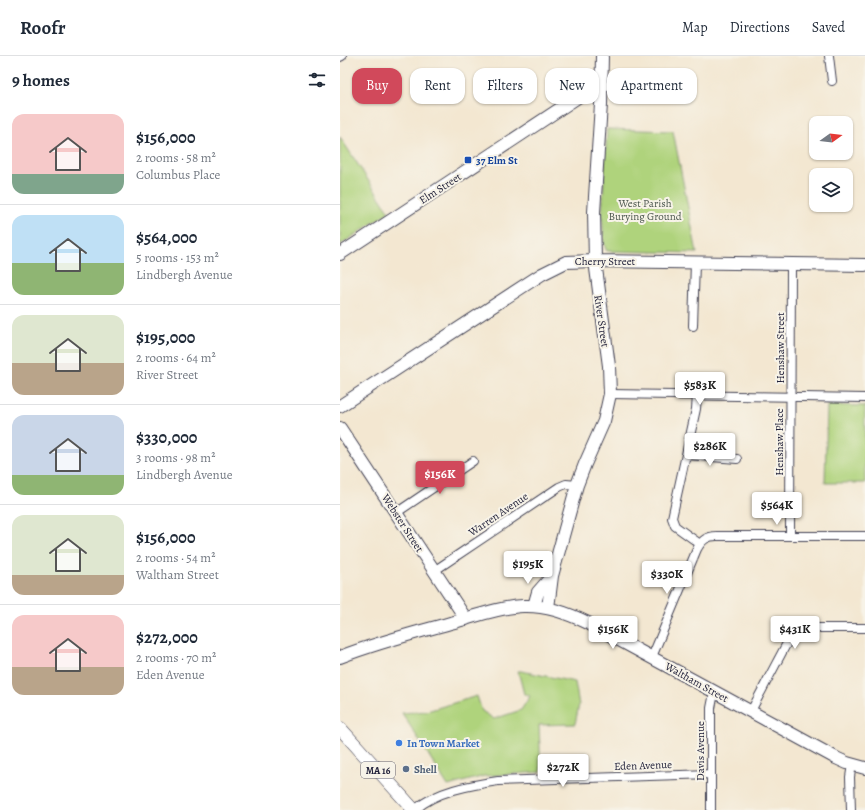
<!DOCTYPE html>
<html lang="en">
<head>
<meta charset="utf-8">
<style>
	:root { --surface:#fff; --page:#f2f2f3; --text:#1f2937; --muted:#747a83; --line:#e0e1e3; --accent:#d1495b }
	body { margin:0; font-family:Alegreya,serif; background:var(--page); color:var(--text); height:100vh; display:flex; flex-direction:column; font-size:15px; white-space:nowrap }
	* { box-sizing:border-box; margin:0 }
	p { font-size:13px; color:var(--muted) }
	.icon { flex:none; width:22px; height:22px; fill:none; stroke:currentColor; stroke-width:2; stroke-linecap:round; stroke-linejoin:round }
	.map { position:relative; flex:1; overflow:hidden }
	.sheet { display:flex; flex-direction:column; background:var(--surface); width:340px }
	.sheet>* { flex:none }
	.guide { position:absolute; left:12px; top:12px; width:380px; height:36px; display:flex; gap:8px }
	.needle { width:26px; rotate:75deg }
	.buttons { position:absolute; left:469px; top:60px; display:grid; gap:8px }
	.buttons a { display:grid; place-items:center; width:44px; height:44px; border-radius:8px; background:var(--surface); box-shadow:0 1px 3px #0004; font-size:20px }
	.price { position:absolute; translate:-50% -34px; padding:0 9px; border-radius:4px; background:#fff; color:#222; font-size:13px; line-height:26px; filter:drop-shadow(0 1px 2px #0008) }
	.price::after { content:''; position:absolute; left:50%; top:24px; width:12px; height:9px; margin-left:-6px; background:inherit; clip-path:polygon(0 0,100% 0,50% 100%) }
	.price.current { background:var(--accent); color:#fff }
	ul { padding:0; list-style:none }
	li { display:flex; align-items:center; gap:12px; height:100px; padding:0 12px }
	li+li { border-top:1px solid var(--line) }
	li span { display:grid; place-items:center; flex:none; width:112px; height:80px; border-radius:12px; color:#555 }
	li>.icon { margin-inline-start:auto }
	span .icon { width:48px; height:48px; fill:#fffc; stroke-width:1 }
	li b { font-size:17px }
	h2 { display:flex; justify-content:space-between; align-items:center; height:48px; padding:0 12px; font-size:17px }
	.pill { padding:0 14px; border-radius:12px; background:var(--surface); box-shadow:0 1px 3px #0004; font-size:14px; line-height:36px }
	.pill.current { background:var(--accent); color:#fff }
	header { display:flex; align-items:center; gap:24px; box-sizing:border-box; height:56px; padding:0 20px; background:var(--surface); border-bottom:1px solid var(--line) }
	header strong { font-size:19px }
	nav { display:flex; gap:22px; margin-inline-start:auto; font-size:14px }
	main { display:flex; flex:1; min-height:0 }
	.map>svg:first-child { display:block }
	.green { fill:#afd37c; stroke:#687a5c }
	.lines { fill:none; stroke-linecap:round; stroke-linejoin:round }
	.street-casing { stroke:#414052; stroke-width:10 }
	.secondary-casing { stroke:#414052; stroke-width:14 }
	.primary-casing { stroke:#414052; stroke-width:14 }
	.street { stroke:#fff; stroke-width:8 }
	.secondary { stroke:#fff; stroke-width:12 }
	.primary { stroke:#fff; stroke-width:13 }
	.transit-dot { fill:#1a4fb4; stroke:#f7f3e8; stroke-width:1.5 }
	.shop-dot { fill:#3f7fe0; stroke:#f7f3e8; stroke-width:1.5 }
	.service-dot { fill:#5c6f8a; stroke:#f7f3e8; stroke-width:1.5 }
	.labels { text-anchor:middle; stroke-width:4; stroke-linejoin:round; paint-order:stroke }
	.shield { fill:#f7f3e8; stroke:#62616f; stroke-width:1 }
	.shield-label { font-size:10px; font-weight:bold; fill:#22223b }
	.transit-label { font-size:11px; font-weight:bold; fill:#164399; stroke:#f7f3e8; text-anchor:start }
	.street-label { font-size:11px; fill:#22223b; stroke:#f7f3e8 }
	.park-label { font-size:11px; fill:#4c574e; stroke:#f7f3e8 }
	.shop-label { font-size:11px; font-weight:bold; fill:#366cbe; stroke:#f7f3e8; text-anchor:start }
	.service-label { font-size:11px; font-weight:bold; fill:#4e5e75; stroke:#f7f3e8; text-anchor:start }
</style>
</head>
<body>
<header>
<strong>Roofr</strong>
<nav><a>Map</a><a>Directions</a><a>Saved</a></nav>
</header>
<main>
<section class="sheet">
<h2>9 homes<svg class="icon" aria-label="filters" viewBox="0 0 24 24"><path d="M4 7h16M4 17h16"/><circle cx="9" cy="7" r="2"/><circle cx="15" cy="17" r="2"/></svg></h2>
<ul>
<li><span style="background:linear-gradient(#f6c9c9 75%,#7fa58c 0)"><svg class="icon" aria-label="home" viewBox="0 0 24 24"><path d="M3 11l9-7 9 7M6 9v11h12V9"/></svg></span><div><b>$156,000</b><p>2 rooms · 58 m²</p><p>Columbus Place</p></div></li>
<li><span style="background:linear-gradient(#bfe0f5 60%,#8fb573 0)"><svg class="icon" aria-label="home" viewBox="0 0 24 24"><path d="M3 11l9-7 9 7M6 9v11h12V9"/></svg></span><div><b>$564,000</b><p>5 rooms · 153 m²</p><p>Lindbergh Avenue</p></div></li>
<li><span style="background:linear-gradient(#dfe7d0 60%,#b9a48a 0)"><svg class="icon" aria-label="home" viewBox="0 0 24 24"><path d="M3 11l9-7 9 7M6 9v11h12V9"/></svg></span><div><b>$195,000</b><p>2 rooms · 64 m²</p><p>River Street</p></div></li>
<li><span style="background:linear-gradient(#c9d6e8 75%,#8fb573 0)"><svg class="icon" aria-label="home" viewBox="0 0 24 24"><path d="M3 11l9-7 9 7M6 9v11h12V9"/></svg></span><div><b>$330,000</b><p>3 rooms · 98 m²</p><p>Lindbergh Avenue</p></div></li>
<li><span style="background:linear-gradient(#dfe7d0 75%,#b9a48a 0)"><svg class="icon" aria-label="home" viewBox="0 0 24 24"><path d="M3 11l9-7 9 7M6 9v11h12V9"/></svg></span><div><b>$156,000</b><p>2 rooms · 54 m²</p><p>Waltham Street</p></div></li>
<li><span style="background:linear-gradient(#f6c9c9 65%,#b9a48a 0)"><svg class="icon" aria-label="home" viewBox="0 0 24 24"><path d="M3 11l9-7 9 7M6 9v11h12V9"/></svg></span><div><b>$272,000</b><p>2 rooms · 70 m²</p><p>Eden Avenue</p></div></li>
</ul>
</section>
<div class="map">
<svg width="525" height="754" viewBox="0 0 525 754">
	<rect width="100%" height="100%" fill="#f7f3e8"/>
	<filter id="ink" filterUnits="userSpaceOnUse"><feTurbulence type="fractalNoise" baseFrequency=".025" numOctaves="2"/><feDisplacementMap in="SourceGraphic" scale="8" xChannelSelector="R" yChannelSelector="G"/><feConvolveMatrix kernelMatrix="1 2 1 2 8 2 1 2 1" color-interpolation-filters="sRGB"/></filter>
	<filter id="wash" filterUnits="userSpaceOnUse"><feTurbulence type="fractalNoise" baseFrequency=".012" numOctaves="4" result="noise"/><feDisplacementMap in="SourceGraphic" scale="16" xChannelSelector="R" yChannelSelector="G"/><feGaussianBlur stdDeviation="0.9" result="paint"/><feColorMatrix in="noise" values="0 0 0 0 0 0 0 0 0 0 0 0 0 0 0 0 0 1.4 0 .05"/><feComposite in="paint" operator="in"/></filter>
	<g filter="url(#wash)">
		<rect width="100%" height="100%" fill="#f3e7d1"/>
		<path class="green" d="M 267,73 L 333,75 L 357,197 L 268,195 L 266,194 L 264,188 L 262,158 Z
			M 0,81 L 49,156 L 0,189 Z
			M 487,349 L 525,350 L 525,427 L 485,427 Z
			M 178,615 L 181,615 L 235,626 L 239,649 L 235,668 L 199,669 L 201,716 L 144,720 L 108,730 L 62,657 L 87,655 L 137,640 L 142,655 L 154,663 L 181,654 L 190,640 L 184,638 Z"/>
	</g>
	<g filter="url(#ink)">
		<g class="lines">
			<g class="street-casing">
				<path id="street" d="M 489,0 L 492,25
					M 0,1 L 2,0
					M 262,30 L 337,28
					M 353,270 L 355,206
					M 270,338 L 525,342
					M 357,340 L 356,353 L 332,462 L 335,470 L 360,488
					M 346,399 L 397,403
					M 56,457 L 133,405
					M 450,480 L 451,208
					M 94,515 L 219,431 L 226,428 L 237,429
					M 312,601 L 357,493 C 362,484 367,480 377,480 L 525,480
					M 411,655 L 447,587 C 452,578 459,574 468,572 L 525,572
					M 75,754 C 95,735 131,729 158,725 L 371,718
					M 371,754 L 371,652 L 373,642 L 376,636
					M 511,754 L 510,721 L 512,708"/>
			</g>
			<g class="secondary-casing">
				<path id="secondary" d="M 0,198 L 244,37 L 253,32 L 262,30
					M 0,350 L 202,218 L 226,206 L 255,205 L 525,209
					M 0,372 L 126,563
					M 194,550 L 198,536 L 212,520
					M 208,552 L 212,520 L 237,429 L 245,408 L 264,365 L 270,338 L 269,310 L 255,205 L 254,156 L 261,48 L 262,0
					M 0,601 C 38,586 78,576 118,565 C 139,559 161,551 183,550 C 206,549 228,557 248,567 L 496,702 L 507,707 L 525,712"/>
			</g>
			<g class="primary-casing">
				<path id="primary" d="M 0,672 L 74,754"/>
			</g>
			<use href="#street" class="street"/>
			<use href="#secondary" class="secondary"/>
			<use href="#primary" class="primary"/>
		</g>
	</g>
	<rect class="transit-dot" x="124" y="100" width="8" height="8" rx="2"/>
	<circle class="shop-dot" cx="59" cy="687" r="4"/>
	<circle class="service-dot" cx="66" cy="713" r="4"/>
	<g class="labels">
		<rect class="shield" x="21" y="706" width="34" height="16" rx="3"/>
		<g class="shield-label">
			<text x="38" y="718">MA 16</text>
		</g>
		<g class="transit-label">
			<text x="136" y="108">37 Elm St</text>
		</g>
		<g class="street-label">
			<text transform="translate(100 132) rotate(-33)" y="4">Elm Street</text>
			<text x="265" y="209">Cherry Street</text>
			<text transform="translate(262 265) rotate(82)" y="4">River Street</text>
			<text transform="translate(440 292) rotate(-90)" y="4">Henshaw Street</text>
			<text transform="translate(439 386) rotate(-90)" y="4">Henshaw Place</text>
			<text transform="translate(158 458) rotate(-34)" y="4">Warren Avenue</text>
			<text transform="translate(63 467) rotate(57)" y="4">Webster Street</text>
			<text transform="translate(357 626) rotate(29)" y="4">Waltham Street</text>
			<text transform="translate(360 695) rotate(-90)" y="4">Davis Avenue</text>
			<text transform="translate(303 709) rotate(-2)" y="4">Eden Avenue</text>
		</g>
		<g class="park-label">
			<text x="305" y="151">West Parish<tspan x="305" dy="13">Burying Ground</tspan></text>
		</g>
		<g class="shop-label">
			<text x="67" y="691">In Town Market</text>
		</g>
		<g class="service-label">
			<text x="74" y="717">Shell</text>
		</g>
	</g>
</svg>
<div class="buttons">
<a><svg class="needle" viewBox="-14 -14 28 28"><path d="M0-13l5 13h-10z" fill="#e53935"/><path d="M0 13l5-13h-10z" fill="#747a83"/></svg></a>
<a><svg class="icon" aria-label="layers" viewBox="0 0 24 24"><path d="M12 4l9 5-9 5-9-5zM3 14l9 5 9-5"/></svg></a>
</div>
<b class="price" style="left:360px;top:350px">$583K</b>
<b class="price" style="left:370px;top:411px">$286K</b>
<b class="price current" style="left:100px;top:439px">$156K</b>
<b class="price" style="left:437px;top:470px">$564K</b>
<b class="price" style="left:188px;top:529px">$195K</b>
<b class="price" style="left:327px;top:539px">$330K</b>
<b class="price" style="left:273px;top:594px">$156K</b>
<b class="price" style="left:455px;top:594px">$431K</b>
<b class="price" style="left:223px;top:732px">$272K</b>
<div class="guide">
<a class="pill current">Buy</a>
<a class="pill">Rent</a>
<a class="pill">Filters</a>
<a class="pill">New</a>
<a class="pill">Apartment</a>
</div>
</div>
</main>
</body>
</html>
